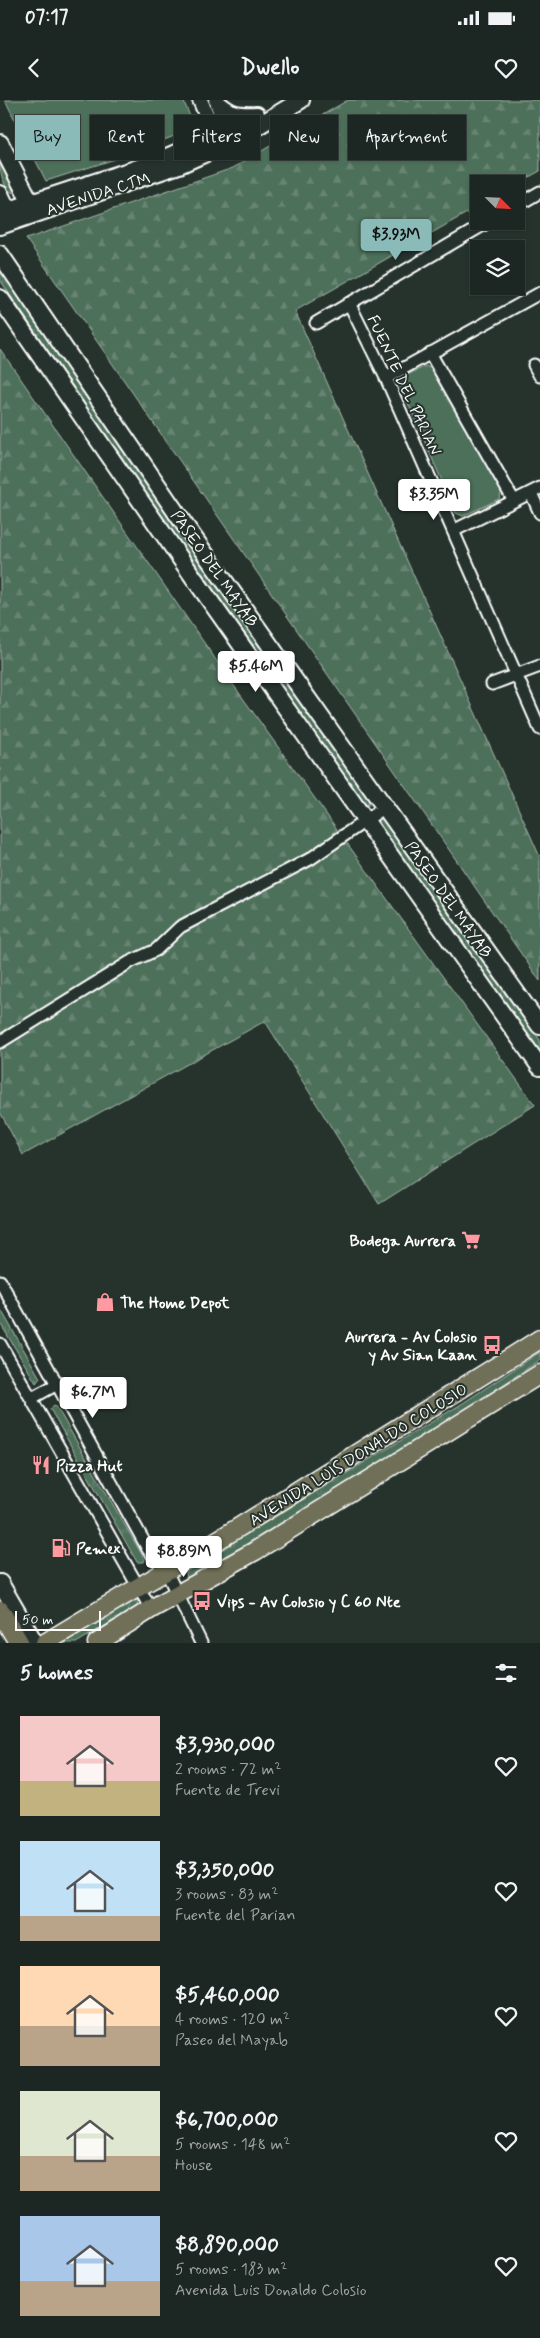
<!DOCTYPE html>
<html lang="en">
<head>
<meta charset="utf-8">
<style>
	:root { --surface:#1c2622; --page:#252e2a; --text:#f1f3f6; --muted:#a0a5a5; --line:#3a4340; --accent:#8bbbb9 }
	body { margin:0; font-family:Mynerve,sans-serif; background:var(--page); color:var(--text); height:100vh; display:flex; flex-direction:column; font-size:19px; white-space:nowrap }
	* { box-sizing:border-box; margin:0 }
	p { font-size:16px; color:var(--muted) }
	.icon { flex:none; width:28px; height:28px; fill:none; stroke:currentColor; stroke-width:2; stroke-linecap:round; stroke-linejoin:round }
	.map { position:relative; height:1543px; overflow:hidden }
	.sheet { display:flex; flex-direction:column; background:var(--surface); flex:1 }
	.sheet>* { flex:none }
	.guide { position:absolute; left:15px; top:15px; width:510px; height:45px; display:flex; gap:10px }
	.needle { width:32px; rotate:114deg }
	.fabs { position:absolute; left:470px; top:75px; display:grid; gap:10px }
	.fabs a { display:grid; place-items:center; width:55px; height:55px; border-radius:0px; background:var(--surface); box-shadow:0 1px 4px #0004,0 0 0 1px var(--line); font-size:25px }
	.scale { position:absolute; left:15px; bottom:12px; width:86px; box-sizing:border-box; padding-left:5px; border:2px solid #fff; border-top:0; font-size:14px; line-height:18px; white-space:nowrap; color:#fff; -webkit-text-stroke:4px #26332d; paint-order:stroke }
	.price { position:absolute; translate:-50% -42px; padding:0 11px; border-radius:5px; background:#fff; color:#222; font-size:16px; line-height:32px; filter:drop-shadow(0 1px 2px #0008) }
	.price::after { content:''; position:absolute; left:50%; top:30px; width:15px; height:11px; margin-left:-8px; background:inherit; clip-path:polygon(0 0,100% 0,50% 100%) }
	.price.active { background:var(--accent); color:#111 }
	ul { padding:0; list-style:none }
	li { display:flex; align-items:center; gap:15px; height:125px; padding:0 20px }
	li span { display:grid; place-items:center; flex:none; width:140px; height:100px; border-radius:0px; color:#555 }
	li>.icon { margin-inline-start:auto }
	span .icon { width:60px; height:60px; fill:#fffc; stroke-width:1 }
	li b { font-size:21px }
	h2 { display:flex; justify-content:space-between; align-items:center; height:60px; padding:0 20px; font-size:21px }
	.pill { padding:0 18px; border-radius:0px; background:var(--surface); box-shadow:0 1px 4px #0004,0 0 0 1px var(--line); font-size:18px; line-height:45px }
	.pill.active { background:var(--accent); color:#111 }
	.status { display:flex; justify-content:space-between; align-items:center; height:35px; padding:0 25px; background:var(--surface); direction:ltr }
	.status svg { height:14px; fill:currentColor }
	header { display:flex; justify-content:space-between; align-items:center; height:65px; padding:0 20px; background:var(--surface); font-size:22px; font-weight:700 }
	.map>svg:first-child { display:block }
	.grass { fill:url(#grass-tufts); stroke:#a6b7ac }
	.forest { fill:url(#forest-firs); stroke:#a6b7ac }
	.park { fill:#4d6f5a; stroke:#a6b7ac }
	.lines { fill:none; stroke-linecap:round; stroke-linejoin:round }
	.minor-casing { stroke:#fff; stroke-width:15 }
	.tertiary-casing { stroke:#fff; stroke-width:18 }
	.secondary-casing { stroke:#fff; stroke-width:20 }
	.primary-casing { stroke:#fff; stroke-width:21 }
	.trunk-casing { stroke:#fff; stroke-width:22 }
	.minor { stroke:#26332d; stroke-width:11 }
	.tertiary { stroke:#26332d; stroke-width:14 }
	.secondary { stroke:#26332d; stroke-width:16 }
	.primary { stroke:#706f59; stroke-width:18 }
	.trunk { stroke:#706f59; stroke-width:19 }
	.labels { text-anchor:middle; stroke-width:4; stroke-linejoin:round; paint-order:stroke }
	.street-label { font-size:16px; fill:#fff; stroke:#26332d }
	.poi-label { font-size:16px; font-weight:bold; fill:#fff; stroke:#26332d; text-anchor:start }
</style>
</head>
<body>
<div class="status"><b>07:17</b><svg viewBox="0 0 49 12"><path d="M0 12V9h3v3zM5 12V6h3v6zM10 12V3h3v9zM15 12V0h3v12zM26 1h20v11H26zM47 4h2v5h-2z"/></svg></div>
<header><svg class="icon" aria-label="back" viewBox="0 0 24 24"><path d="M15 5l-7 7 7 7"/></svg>Dwello<svg class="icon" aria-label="heart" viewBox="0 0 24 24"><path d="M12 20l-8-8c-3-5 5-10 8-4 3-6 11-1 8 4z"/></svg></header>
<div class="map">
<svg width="540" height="1543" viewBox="0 0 540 1543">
	<defs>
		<pattern id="grass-tufts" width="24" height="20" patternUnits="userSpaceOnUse" patternTransform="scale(1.25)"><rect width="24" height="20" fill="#4d6f5a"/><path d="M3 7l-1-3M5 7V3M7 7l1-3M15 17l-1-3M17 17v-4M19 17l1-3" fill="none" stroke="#688573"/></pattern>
		<pattern id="forest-firs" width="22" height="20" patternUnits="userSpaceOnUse" patternTransform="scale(1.25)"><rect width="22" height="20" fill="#4d6f5a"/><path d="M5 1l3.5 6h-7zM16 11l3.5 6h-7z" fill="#688573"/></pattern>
	</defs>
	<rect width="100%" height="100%" fill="#26332d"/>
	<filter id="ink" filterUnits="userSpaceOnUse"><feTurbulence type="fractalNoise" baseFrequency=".02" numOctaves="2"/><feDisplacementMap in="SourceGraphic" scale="10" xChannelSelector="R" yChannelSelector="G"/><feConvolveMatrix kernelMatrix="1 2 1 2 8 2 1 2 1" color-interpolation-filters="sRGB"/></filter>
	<g filter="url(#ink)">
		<path class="grass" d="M 0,63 L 13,88 L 13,93 C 4,89 0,73 0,63 Z
			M 0,170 L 144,382 L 369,701 L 369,705 L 365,704 L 140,385 L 0,180 Z
			M 378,717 L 381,717 L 540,940 L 540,951 L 376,721 Z
			M 0,1208 L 40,1278 L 36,1283 L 0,1223 Z
			M 540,1252 L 540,1260 L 450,1320 L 192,1477 L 187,1477 L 186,1474 L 188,1469 L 463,1303 Z
			M 54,1305 L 56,1306 L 145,1460 L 144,1462 L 137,1462 L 50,1309 Z
			M 133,1500 L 138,1500 L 137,1507 L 76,1543 L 62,1543 Z"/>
		<path class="forest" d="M 348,0 L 540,0 L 540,71 L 516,84 L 479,84 L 479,106 L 295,211 L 540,757 L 540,881 L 26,139 L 233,68 Z
			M 0,249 L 232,583 L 535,1005 L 379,1104 L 265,921 L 23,1055 L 0,1012 Z"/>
		<path class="park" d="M 5,0 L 183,0 L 195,28 L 112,60 L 46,81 Z
			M 426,266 L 431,269 L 502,392 L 499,399 L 463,416 L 456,413 L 400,285 L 403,277 Z"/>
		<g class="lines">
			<g class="minor-casing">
				<path id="minor" d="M 516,106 L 540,92
					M 349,203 L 386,278 L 540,629
					M 316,223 L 490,121
					M 430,253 L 514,401
					M 534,265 L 540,276
					M 386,278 L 540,193
					M 531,393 L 540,413
					M 453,431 L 540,388
					M 492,584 L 540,566
					M 0,942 L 130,862 L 156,850 L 180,827 L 310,759 L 385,707
					M 0,1181 L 148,1449 L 166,1471 L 201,1543
					M 0,1244 L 151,1509
					M 32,1298 L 59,1283"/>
			</g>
			<g class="tertiary-casing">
				<path id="tertiary" d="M 200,0 L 219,45
					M 216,0 C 231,14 237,15 257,14
					M 218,5 L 233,41"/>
			</g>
			<g class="secondary-casing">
				<path id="secondary" d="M 0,43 L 35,111
					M 0,94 L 12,119
					M 0,113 L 150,64 L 221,34
					M 0,126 L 179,65 L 233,41 L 301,0
					M 0,154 L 184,424 L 540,926
					M 0,198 L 196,481 L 540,967
					M 0,1483 L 35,1543"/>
			</g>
			<g class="primary-casing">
				<path id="primary" d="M 45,1543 C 110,1503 176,1466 241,1426 C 341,1364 440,1301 540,1239
					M 97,1543 L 151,1509 L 255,1451 L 540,1274"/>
			</g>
			<g class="trunk-casing">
				<path id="trunk" d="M 0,1511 L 19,1543"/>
			</g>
			<use href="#minor" class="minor"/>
			<use href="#tertiary" class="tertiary"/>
			<use href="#secondary" class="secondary"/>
			<use href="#primary" class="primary"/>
			<use href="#trunk" class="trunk"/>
		</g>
	</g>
	<defs>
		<g id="supermarket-bare" transform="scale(1.5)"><path d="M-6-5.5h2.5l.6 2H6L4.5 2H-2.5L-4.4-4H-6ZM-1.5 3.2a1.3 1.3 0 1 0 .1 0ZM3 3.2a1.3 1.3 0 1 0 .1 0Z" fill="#ff9aa2" stroke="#26332d" stroke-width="2.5" paint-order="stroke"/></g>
		<g id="shop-bare" transform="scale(1.5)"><path d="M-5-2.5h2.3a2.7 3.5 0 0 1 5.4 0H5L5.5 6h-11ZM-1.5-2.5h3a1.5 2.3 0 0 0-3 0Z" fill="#ff9aa2" stroke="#26332d" stroke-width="2.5" paint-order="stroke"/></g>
		<g id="bus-bare" transform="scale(1.5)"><path d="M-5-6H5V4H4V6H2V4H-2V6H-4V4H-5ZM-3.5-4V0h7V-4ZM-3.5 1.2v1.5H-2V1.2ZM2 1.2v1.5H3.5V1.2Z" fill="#ff9aa2" stroke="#26332d" stroke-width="2.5" paint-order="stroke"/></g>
		<g id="restaurant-bare" transform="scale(1.5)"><path d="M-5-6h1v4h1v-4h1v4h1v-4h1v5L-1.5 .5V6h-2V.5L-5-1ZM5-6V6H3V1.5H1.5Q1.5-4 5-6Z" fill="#ff9aa2" stroke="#26332d" stroke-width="2.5" paint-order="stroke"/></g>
		<g id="fuel-bare" transform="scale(1.5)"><path d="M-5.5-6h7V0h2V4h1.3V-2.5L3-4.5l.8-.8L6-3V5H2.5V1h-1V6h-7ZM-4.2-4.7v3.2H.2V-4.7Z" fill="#ff9aa2" stroke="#26332d" stroke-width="2.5" paint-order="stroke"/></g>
	</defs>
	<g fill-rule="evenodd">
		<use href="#supermarket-bare" x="471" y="1140"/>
		<use href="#shop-bare" x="105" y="1202"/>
		<use href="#bus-bare" x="492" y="1245"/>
		<use href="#restaurant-bare" x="41" y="1365"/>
		<use href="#fuel-bare" x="61" y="1448"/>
		<use href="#bus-bare" x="202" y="1501"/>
	</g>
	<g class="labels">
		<g class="street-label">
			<text transform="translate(98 93) rotate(-18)" y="6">AVENIDA CTM</text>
			<text transform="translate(405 285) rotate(65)" y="6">FUENTE DEL PARIAN</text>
			<text transform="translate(215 468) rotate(55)" y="6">PASEO DEL MAYAB</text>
			<text transform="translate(449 799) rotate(55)" y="6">PASEO DEL MAYAB</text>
			<text transform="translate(358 1354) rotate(-32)" y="6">AVENIDA LUIS DONALDO COLOSIO</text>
		</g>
		<g class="poi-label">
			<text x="456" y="1146" text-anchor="end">Bodega Aurrera</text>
			<text x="120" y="1208">The Home Depot</text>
			<text x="477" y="1242" text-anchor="end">Aurrera - Av Colosio<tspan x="477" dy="18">y Av Sian Kaan</tspan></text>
			<text x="56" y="1371">Pizza Hut</text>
			<text x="76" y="1454">Pemex</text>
			<text x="217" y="1507">Vips - Av Colosio y C 60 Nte</text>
		</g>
	</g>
</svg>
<div class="fabs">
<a><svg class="needle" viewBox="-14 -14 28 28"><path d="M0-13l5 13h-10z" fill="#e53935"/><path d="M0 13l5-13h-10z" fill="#a0a5a5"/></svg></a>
<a><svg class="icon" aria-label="layers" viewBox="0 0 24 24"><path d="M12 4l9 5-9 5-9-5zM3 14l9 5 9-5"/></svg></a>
</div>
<div class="scale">50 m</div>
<b class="price active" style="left:396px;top:161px">$3.93M</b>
<b class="price" style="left:434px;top:421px">$3.35M</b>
<b class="price" style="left:256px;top:593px">$5.46M</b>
<b class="price" style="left:93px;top:1319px">$6.7M</b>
<b class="price" style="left:184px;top:1478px">$8.89M</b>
<div class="guide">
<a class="pill active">Buy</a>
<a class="pill">Rent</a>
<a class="pill">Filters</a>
<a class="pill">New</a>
<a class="pill">Apartment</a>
</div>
</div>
<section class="sheet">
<h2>5 homes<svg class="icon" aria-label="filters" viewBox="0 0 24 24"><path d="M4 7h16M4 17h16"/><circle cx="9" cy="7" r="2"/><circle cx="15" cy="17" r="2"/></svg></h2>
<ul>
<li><span style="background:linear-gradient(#f6c9c9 65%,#c2b280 0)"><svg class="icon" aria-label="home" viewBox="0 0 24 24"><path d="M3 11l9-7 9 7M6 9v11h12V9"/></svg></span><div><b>$3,930,000</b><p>2 rooms · 72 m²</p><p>Fuente de Trevi</p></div><svg class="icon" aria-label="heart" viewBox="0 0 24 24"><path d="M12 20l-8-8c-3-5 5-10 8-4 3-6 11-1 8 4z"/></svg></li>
<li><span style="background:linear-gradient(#bfe0f5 75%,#b9a48a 0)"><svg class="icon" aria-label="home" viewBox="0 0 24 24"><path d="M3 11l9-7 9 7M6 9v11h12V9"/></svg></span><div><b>$3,350,000</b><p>3 rooms · 83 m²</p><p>Fuente del Parian</p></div><svg class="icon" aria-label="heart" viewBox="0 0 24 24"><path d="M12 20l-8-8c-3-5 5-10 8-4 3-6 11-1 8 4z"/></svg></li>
<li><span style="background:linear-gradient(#ffd9b3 60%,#b9a48a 0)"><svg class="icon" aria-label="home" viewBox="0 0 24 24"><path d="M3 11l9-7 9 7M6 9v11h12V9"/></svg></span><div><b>$5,460,000</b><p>4 rooms · 120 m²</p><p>Paseo del Mayab</p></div><svg class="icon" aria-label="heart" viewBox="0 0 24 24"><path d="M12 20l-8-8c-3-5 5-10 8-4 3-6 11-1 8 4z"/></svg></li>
<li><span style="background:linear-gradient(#dfe7d0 65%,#b9a48a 0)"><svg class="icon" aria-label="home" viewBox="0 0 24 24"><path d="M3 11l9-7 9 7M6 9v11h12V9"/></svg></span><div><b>$6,700,000</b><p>5 rooms · 148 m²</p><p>House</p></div><svg class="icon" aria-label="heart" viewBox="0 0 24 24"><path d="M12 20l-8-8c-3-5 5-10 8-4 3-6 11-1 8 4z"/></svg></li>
<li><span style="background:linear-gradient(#a9c7e8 65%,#b9a48a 0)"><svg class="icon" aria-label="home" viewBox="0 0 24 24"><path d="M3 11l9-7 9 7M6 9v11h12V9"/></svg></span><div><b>$8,890,000</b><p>5 rooms · 183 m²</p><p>Avenida Luis Donaldo Colosio</p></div><svg class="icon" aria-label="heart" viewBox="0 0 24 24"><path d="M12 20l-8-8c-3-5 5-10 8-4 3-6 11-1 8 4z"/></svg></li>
</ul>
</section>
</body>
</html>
